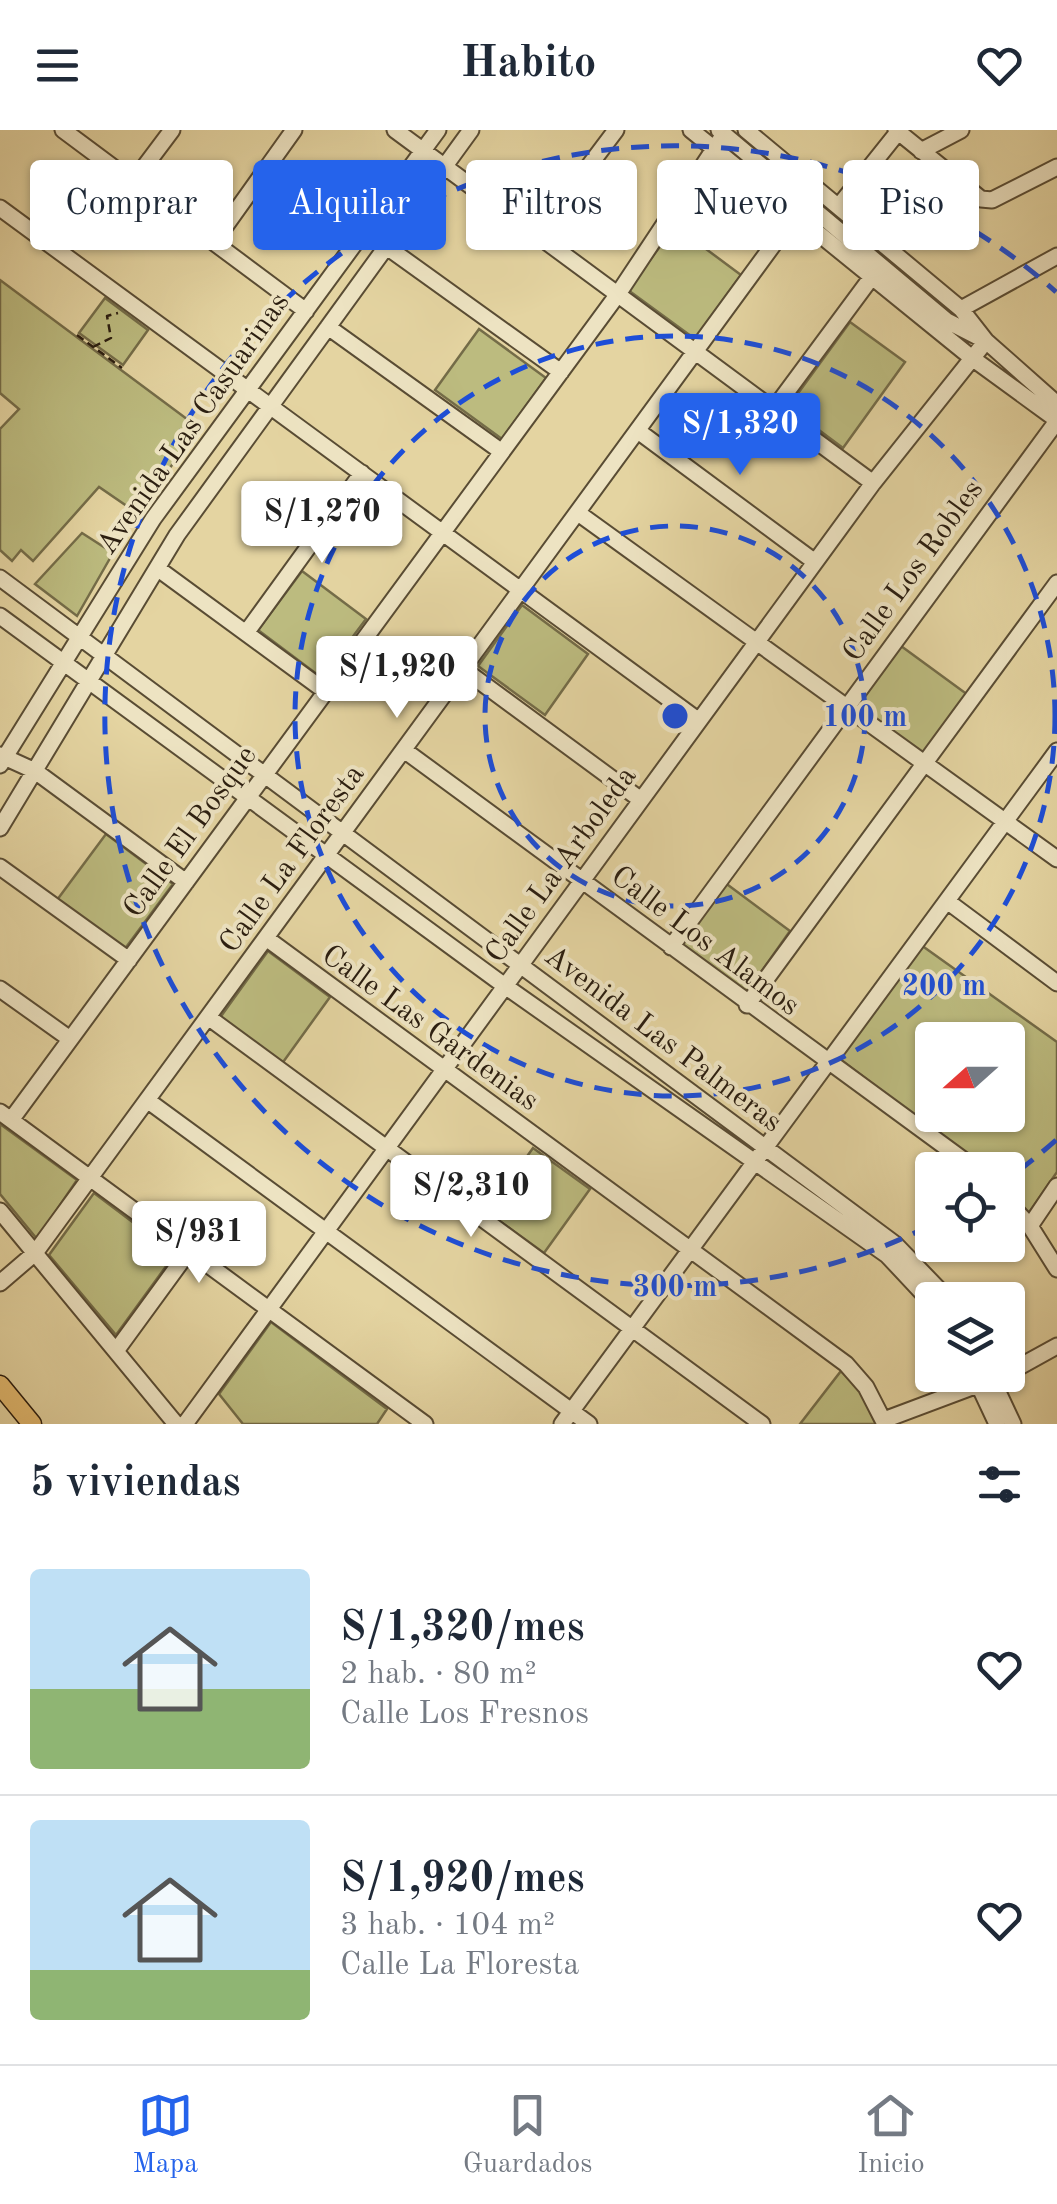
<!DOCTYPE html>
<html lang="es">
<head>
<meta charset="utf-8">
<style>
	:root { --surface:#fff; --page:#f2f2f3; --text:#1f2937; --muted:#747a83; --line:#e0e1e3; --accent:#2563eb }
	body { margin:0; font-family:"Old Standard TT",serif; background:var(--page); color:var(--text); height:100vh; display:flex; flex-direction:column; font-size:38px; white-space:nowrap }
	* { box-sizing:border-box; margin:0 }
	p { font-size:32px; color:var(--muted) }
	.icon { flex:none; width:55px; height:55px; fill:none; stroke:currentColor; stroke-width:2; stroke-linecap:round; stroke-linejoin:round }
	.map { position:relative; height:1294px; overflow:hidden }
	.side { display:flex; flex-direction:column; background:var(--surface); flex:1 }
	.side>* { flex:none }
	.top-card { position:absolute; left:30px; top:30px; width:998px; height:90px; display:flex; gap:20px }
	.needle { width:65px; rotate:249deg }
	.controls { position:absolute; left:915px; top:892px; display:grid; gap:20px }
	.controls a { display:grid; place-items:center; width:110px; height:110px; border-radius:10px; background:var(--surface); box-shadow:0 2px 8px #0004; font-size:50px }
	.price { position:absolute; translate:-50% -85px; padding:0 22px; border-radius:10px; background:#fff; color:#222; font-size:32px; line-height:65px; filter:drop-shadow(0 2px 5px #0008) }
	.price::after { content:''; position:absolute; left:50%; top:60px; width:30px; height:22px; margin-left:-15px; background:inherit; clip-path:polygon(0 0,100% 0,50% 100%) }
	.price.selected { background:var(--accent); color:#fff }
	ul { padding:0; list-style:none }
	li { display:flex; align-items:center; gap:30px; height:250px; padding:0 30px }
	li+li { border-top:2px solid var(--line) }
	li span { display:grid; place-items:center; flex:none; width:280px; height:200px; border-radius:10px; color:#555 }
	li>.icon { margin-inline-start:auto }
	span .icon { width:120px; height:120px; fill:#fffc; stroke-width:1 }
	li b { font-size:42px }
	h2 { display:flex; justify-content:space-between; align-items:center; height:120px; padding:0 30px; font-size:42px }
	.chip { padding:0 35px; border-radius:10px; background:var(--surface); box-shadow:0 2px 8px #0004; font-size:35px; line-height:90px }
	.chip.selected { background:var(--accent); color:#fff }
	header { display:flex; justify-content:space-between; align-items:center; height:130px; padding:0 30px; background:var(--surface); font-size:45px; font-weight:800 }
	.dock { display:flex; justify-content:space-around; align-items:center; height:140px; border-top:2px solid var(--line); background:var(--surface); font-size:28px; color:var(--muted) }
	.dock a { display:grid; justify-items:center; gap:5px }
	.dock .selected { color:var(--accent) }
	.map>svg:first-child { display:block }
	.green { fill:#bcbb7f; stroke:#746c48; stroke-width:2.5; fill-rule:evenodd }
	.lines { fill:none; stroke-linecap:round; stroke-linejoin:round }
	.minor-casing { stroke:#594c34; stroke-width:19 }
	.major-casing { stroke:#2b1e10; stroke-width:21 }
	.path { stroke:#2b1e10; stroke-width:2.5; stroke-dasharray:8 5; stroke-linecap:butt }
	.minor { stroke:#ede3c2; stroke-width:15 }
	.major { stroke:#e2ba70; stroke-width:18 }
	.ring { fill:none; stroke:#1d4ed8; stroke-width:5; stroke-dasharray:18 12 }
	.labels { text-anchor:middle; stroke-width:8; stroke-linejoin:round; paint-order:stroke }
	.street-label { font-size:30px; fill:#2b1e10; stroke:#ede3c2 }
	.centre { fill:#1d4ed8; stroke:#ede3c2; stroke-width:5 }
	.ring-label { font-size:30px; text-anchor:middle; font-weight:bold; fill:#1d4ed8; stroke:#ede3c2; stroke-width:8; stroke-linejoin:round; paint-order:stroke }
</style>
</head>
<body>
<header><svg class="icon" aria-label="menu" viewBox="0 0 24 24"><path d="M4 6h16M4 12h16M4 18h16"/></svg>Habito<svg class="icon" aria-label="heart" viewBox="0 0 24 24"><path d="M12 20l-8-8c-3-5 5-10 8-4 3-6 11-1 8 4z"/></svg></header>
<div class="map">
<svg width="1057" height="1294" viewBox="0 0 1057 1294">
	<rect width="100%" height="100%" fill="#e4d4a1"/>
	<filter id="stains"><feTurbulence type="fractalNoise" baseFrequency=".002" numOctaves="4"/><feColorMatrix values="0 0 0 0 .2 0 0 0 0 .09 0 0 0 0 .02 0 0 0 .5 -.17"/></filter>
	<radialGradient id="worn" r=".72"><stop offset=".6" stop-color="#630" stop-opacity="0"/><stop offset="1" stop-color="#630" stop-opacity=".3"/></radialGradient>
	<path class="green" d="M 675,96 L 741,145 L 695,209 L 628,160 Z
		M 0,150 L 199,298 L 137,383 L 99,357 L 33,431 L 21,420 L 12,431 L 0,420 L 0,299 L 19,279 L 0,263 Z
		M 105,168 L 148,200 L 123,235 L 79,203 Z
		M 850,192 L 905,232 L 843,318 L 788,277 Z
		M 479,199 L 546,248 L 502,309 L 435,260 Z
		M 82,403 L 113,423 L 77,486 L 35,454 Z
		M 302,441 L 366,489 L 322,548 L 258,500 Z
		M 522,475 L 588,524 L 545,585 L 478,536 Z
		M 901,516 L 968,565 L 924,625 L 857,576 Z
		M 106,704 L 173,754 L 124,820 L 57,770 Z
		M 724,752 L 790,801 L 747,862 L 680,813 Z
		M 921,815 L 1057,912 L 1057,1042 L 1028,1084 L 1008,1062 L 1008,1040 L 986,1040 L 840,929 ZM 932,910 L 1008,910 L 1008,985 L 932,985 Z
		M 268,821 L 330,867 L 281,935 L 219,889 Z
		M 0,994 L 77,1050 L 37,1109 L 0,1064 Z
		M 533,1018 L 590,1059 L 544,1123 L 487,1082 Z
		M 94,1063 L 175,1124 L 116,1205 L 49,1125 Z
		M 271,1192 L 387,1279 L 377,1294 L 243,1294 L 219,1264 Z
		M 841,1241 L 859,1259 L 876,1294 L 800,1294 Z"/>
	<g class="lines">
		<g class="minor-casing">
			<path id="minor" d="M 63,0 L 306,181
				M 395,0 L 873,353
				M 691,0 L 972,228 L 1057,290
				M 719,0 L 947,191 L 986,211
				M 746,0 L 961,179 L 986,211 L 1057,274
				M 896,0 L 981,69 L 992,70 L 1057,37
				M 921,21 L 961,0
				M 133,52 L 172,0
				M 839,76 L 898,2
				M 0,78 L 699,591
				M 537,105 L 616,0
				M 214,112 L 294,0
				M 387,117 L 561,242
				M 961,179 L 1057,126
				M 328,197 L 502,322
				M 774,279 L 871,148
				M 638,301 L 815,432
				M 578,383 L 1057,729
				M 157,438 L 325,561
				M 0,448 L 895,1114 L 949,1170
				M 0,486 L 505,856 L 887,1125 L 932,1173
				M 246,503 L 362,343
				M 463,539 L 641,670
				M 404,620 L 977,1040
				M 0,625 L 35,641 L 186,752
				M 0,635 L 153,389 L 438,0
				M 0,698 L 177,405 L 471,0
				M 0,737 L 129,830
				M 947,771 L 1057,853
				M 266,808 L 846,1234 L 866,1257 L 885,1294
				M 671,817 L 1057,291
				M 0,859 L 70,909
				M 747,875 L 1057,453
				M 208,887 L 762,1294
				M 147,970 L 589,1294
				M 0,982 L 425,1294
				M 11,990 L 618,164 L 724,4
				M 1008,1072 L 1030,1096 L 1057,1139
				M 0,1081 L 176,1294
				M 1030,1096 L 1057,1056
				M 0,1153 L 35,1123 L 795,85
				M 116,1221 L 189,1121
				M 1008,1243 L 1057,1216
				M 974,1245 L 997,1294
				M 990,1245 L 1013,1294
				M 884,1290 L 1004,1245
				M 185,1294 L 873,353 L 986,211
				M 562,1294 L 1057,621"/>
		</g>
		<g class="major-casing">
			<path id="major" d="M 0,1255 L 32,1294"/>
		</g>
		<path class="path" d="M 77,205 L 122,238
			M 93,217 L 111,208 L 107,186 L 118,183"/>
		<use href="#minor" class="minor"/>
		<use href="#major" class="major"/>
	</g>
	<g class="ring">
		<circle cx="675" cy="586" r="190"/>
		<circle cx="675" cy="586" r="380"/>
		<path d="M1056 1010A570 570 0 0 1 1010 1047M929 1096A570 570 0 1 1 1056 162"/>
	</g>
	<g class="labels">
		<g class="street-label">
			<text transform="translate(192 293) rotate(-55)" y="10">Avenida Las Casuarinas</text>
			<text transform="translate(912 440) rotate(-54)" y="10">Calle Los Robles</text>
			<text transform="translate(189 701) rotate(-54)" y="10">Calle El Bosque</text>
			<text transform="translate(291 728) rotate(-54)" y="10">Calle La Floresta</text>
			<text transform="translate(560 734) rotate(-54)" y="10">Calle La Arboleda</text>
			<text transform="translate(706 810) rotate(37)" y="10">Calle Los Alamos</text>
			<text transform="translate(431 897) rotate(36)" y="10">Calle Las Gardenias</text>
			<text transform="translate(664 908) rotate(37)" y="10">Avenida Las Palmeras</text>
		</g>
	</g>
	<circle cx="675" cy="586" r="15" class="centre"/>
	<g class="ring-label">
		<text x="865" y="596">100 m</text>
		<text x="944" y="865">200 m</text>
		<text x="675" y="1166">300 m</text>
	</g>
	<rect width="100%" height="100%" filter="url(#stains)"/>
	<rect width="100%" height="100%" fill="url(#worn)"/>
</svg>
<div class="controls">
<a><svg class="needle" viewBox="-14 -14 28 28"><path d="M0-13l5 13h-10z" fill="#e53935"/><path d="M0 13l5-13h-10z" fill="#747a83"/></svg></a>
<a><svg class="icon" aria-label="locate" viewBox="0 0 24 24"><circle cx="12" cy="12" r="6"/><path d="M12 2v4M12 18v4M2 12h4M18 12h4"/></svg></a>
<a><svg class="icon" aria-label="layers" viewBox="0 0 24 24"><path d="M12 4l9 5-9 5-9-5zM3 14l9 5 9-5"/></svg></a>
</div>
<b class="price selected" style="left:740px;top:348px">S/1,320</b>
<b class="price" style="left:322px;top:436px">S/1,270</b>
<b class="price" style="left:397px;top:591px">S/1,920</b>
<b class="price" style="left:471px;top:1110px">S/2,310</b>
<b class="price" style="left:199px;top:1156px">S/931</b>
<div class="top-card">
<a class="chip">Comprar</a>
<a class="chip selected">Alquilar</a>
<a class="chip">Filtros</a>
<a class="chip">Nuevo</a>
<a class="chip">Piso</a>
</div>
</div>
<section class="side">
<h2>5 viviendas<svg class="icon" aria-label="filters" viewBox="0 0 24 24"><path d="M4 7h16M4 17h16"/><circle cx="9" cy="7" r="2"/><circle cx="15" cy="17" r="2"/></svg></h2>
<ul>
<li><span style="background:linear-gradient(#bfe0f5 60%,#8fb573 0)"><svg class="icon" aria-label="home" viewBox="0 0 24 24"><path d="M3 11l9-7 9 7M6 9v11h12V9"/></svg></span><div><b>S/1,320/mes</b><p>2 hab. · 80 m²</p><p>Calle Los Fresnos</p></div><svg class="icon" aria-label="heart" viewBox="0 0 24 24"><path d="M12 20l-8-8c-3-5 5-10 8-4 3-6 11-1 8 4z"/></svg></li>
<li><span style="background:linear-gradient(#bfe0f5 75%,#8fb573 0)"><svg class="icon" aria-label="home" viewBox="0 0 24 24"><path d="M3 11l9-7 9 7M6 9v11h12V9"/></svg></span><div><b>S/1,920/mes</b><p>3 hab. · 104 m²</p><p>Calle La Floresta</p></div><svg class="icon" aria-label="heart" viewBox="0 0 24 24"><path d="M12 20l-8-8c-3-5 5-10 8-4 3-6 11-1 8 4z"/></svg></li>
</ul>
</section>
<nav class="dock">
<a class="selected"><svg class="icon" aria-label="map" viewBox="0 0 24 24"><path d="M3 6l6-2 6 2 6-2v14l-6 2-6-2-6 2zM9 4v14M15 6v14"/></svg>Mapa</a>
<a><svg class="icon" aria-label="saved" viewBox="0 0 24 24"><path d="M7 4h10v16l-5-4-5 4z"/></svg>Guardados</a>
<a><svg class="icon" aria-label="home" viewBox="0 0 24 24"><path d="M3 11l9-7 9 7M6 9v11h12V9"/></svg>Inicio</a>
</nav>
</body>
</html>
